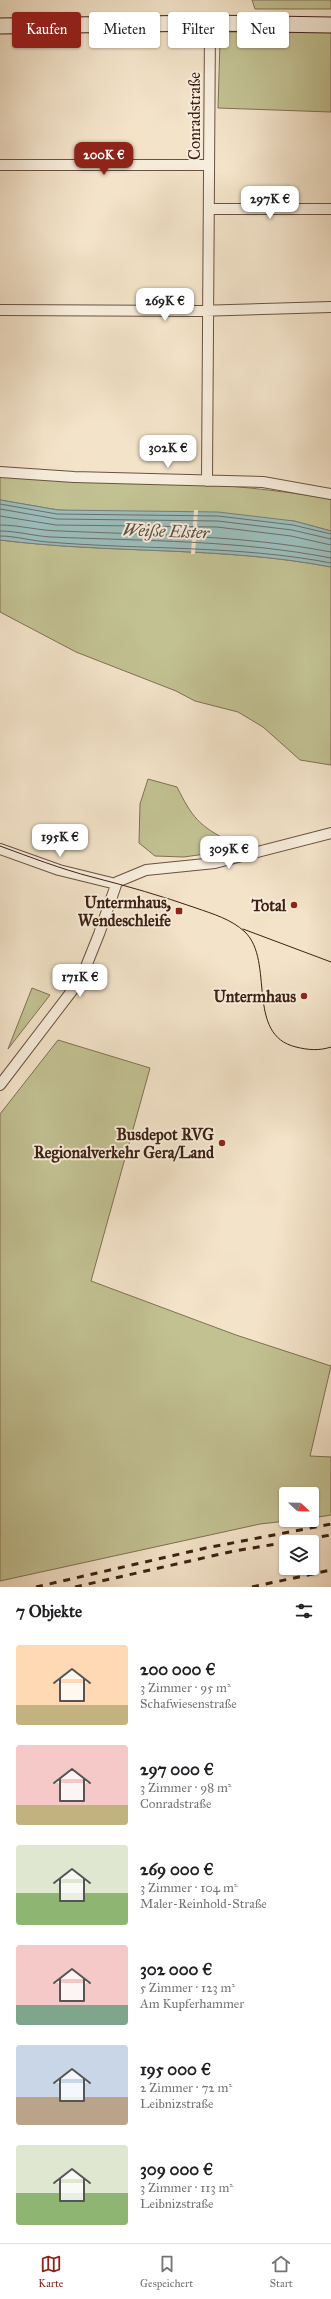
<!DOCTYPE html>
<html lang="de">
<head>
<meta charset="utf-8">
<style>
	:root { --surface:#fff; --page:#f6f6f6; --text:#202124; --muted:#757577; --line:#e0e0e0; --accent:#8f2418 }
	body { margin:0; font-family:"IM FELL Great Primer",serif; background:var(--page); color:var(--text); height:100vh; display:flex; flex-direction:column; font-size:15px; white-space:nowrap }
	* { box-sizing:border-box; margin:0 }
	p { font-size:13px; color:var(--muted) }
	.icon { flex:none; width:22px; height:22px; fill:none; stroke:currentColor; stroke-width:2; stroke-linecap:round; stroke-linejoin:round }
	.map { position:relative; height:1587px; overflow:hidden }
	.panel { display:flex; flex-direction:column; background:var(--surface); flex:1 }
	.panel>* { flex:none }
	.guide { position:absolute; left:12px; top:12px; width:307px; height:36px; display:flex; gap:8px }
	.needle { width:26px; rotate:112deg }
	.tools { position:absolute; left:279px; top:1487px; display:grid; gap:8px }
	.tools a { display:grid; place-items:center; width:40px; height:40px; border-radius:4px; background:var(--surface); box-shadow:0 1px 3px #0004; font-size:20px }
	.price { position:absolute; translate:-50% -34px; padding:0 9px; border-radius:8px; background:#fff; color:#222; font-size:13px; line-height:26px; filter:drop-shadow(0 1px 2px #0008) }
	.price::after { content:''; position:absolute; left:50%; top:24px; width:12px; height:9px; margin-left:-6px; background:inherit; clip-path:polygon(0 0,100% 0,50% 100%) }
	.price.selected { background:var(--accent); color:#fff }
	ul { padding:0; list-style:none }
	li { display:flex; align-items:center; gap:12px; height:100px; padding:0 16px }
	li span { display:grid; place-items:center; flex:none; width:112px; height:80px; border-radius:4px; color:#555 }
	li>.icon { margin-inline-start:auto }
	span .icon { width:48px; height:48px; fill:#fffc; stroke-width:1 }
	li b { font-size:17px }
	h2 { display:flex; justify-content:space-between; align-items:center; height:48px; padding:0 16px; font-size:17px }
	.tag { padding:0 14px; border-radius:4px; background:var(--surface); box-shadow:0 1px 3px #0004; font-size:14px; line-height:36px }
	.tag.selected { background:var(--accent); color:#fff }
	.tabs { display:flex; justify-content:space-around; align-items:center; height:56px; border-top:1px solid var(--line); background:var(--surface); font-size:11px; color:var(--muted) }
	.tabs a { display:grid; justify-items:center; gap:2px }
	.tabs .selected { color:var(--accent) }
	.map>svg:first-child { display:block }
	.green { fill:#c2c192; stroke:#807053 }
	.water { fill:#9cbdbb; stroke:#767e78 }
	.pier { fill:#f3e3c9 }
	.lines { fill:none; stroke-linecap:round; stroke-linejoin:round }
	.shore { stroke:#6d6e68; stroke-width:1 }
	.street-casing { stroke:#6b5141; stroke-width:12 }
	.secondary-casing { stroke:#3e2014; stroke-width:17 }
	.street { stroke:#f7eddc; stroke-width:10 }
	.secondary { stroke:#f7eddc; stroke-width:15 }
	.tram { stroke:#3e2014; stroke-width:1 }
	.rail { stroke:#3e2014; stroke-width:3; stroke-dasharray:7 7; stroke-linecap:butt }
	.poi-dot { fill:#8f2418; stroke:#f7eddc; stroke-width:1.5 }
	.labels { text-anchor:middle; stroke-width:4; stroke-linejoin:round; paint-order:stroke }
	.street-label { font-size:16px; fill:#3e2014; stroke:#f7eddc }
	.poi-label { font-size:16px; font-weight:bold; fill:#3e2014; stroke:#f7eddc; text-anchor:end }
	.water-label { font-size:17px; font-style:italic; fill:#5a4f46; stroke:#f7eddc }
</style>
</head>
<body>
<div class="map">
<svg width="331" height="1587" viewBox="0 0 331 1587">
	<rect width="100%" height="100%" fill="#f3e3c9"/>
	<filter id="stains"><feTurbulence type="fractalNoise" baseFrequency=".005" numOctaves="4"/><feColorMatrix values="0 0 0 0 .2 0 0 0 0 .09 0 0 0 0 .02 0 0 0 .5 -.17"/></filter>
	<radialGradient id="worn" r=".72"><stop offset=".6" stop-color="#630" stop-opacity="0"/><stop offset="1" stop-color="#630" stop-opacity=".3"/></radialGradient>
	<path class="green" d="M 252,0 L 331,0 L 331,9 L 255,9 Z
		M 226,32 L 331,32 L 331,112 L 218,108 L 220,41 Z
		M 0,474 C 110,480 222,480 331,499 L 331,531 L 294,521 L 58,510 L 0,500 Z
		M 0,540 C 110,554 222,546 331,567 L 331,765 L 300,760 L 263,727 L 238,712 L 195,701 L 176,691 L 76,652 L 0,612 Z
		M 148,779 L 177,787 C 192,817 199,826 229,841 L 233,850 L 184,857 L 155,856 L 139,843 L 140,804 Z
		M 32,988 L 50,995 L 8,1049 Z
		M 58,1040 L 150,1068 L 91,1281 L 236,1335 L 331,1366 L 310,1456 L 331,1457 L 331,1515 L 312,1518 L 312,1494 L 286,1494 L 286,1520 L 295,1520 L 260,1524 L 0,1581 L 0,1114 Z"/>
	<path class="water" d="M 0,500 L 58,510 L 218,512 L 294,521 L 331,531 L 331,567 C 222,546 110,554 0,540 Z"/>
	<path class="pier" d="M 194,510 L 198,510 L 195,554 L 191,554 Z"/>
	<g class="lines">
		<path class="shore" d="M 0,504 L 57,514 L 218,516 L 293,525 L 331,534
			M 0,509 L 57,519 L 218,521 L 292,530 L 331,539
			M 0,516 L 56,525 L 217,527 L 291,536 L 331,545
			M 0,525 C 20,525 40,531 61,531 C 151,535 242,535 331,552
			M 0,531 C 17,531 34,536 51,537 C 145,541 239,540 331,558
			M 0,536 C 16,536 32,541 48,542 C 143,550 237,545 331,563"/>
		<g class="street-casing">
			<path id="street" d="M 0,165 L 209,165
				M 209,209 L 331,209
				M 0,310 L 197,311 L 331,307
				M 0,472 L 74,477 L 263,482 L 331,494
				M 207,481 L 210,23
				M 0,849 L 59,870 L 116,884
				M 0,1085 L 81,979 L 99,934 L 117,882 L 146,870 L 215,863 L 331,833"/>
		</g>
		<g class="secondary-casing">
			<path id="secondary" d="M 0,26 L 210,23 L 331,25"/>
		</g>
		<use href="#street" class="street"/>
		<use href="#secondary" class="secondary"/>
		<path class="tram" d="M 0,846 C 30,857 61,869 92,877 C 127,886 162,896 196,908 C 213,914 231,919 245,932 C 275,961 245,1035 296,1047 C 308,1050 319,1051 331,1047
			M 243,929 L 331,962"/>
		<path class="rail" d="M 36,1587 L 206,1548 L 331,1524
			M 75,1587 L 234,1551 L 331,1535
			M 252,1587 L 331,1570"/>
	</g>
	<g class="poi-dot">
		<circle cx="294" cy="905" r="4"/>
		<rect x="175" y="907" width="8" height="8" rx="2"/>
		<circle cx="304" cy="996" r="4"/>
		<circle cx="222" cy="1143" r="4"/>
	</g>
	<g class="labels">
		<g class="street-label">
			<text transform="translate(194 116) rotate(-90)" y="6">Conradstraße</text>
		</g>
		<g class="poi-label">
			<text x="171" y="908">Untermhaus,<tspan x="171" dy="18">Wendeschleife</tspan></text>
			<text x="286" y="911">Total</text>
			<text x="296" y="1002">Untermhaus</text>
			<text x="214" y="1140">Busdepot RVG<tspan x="214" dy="18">Regionalverkehr Gera/Land</tspan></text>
		</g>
		<g class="water-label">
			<text transform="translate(166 531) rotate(2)" y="6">Weiße Elster</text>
		</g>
	</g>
	<rect width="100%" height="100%" filter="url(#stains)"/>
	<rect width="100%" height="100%" fill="url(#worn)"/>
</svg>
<div class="tools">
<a><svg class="needle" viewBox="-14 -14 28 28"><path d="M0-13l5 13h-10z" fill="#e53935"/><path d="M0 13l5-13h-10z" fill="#757577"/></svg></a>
<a><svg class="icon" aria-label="layers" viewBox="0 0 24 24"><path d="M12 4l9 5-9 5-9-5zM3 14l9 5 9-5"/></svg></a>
</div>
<b class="price selected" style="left:104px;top:176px">200K €</b>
<b class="price" style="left:270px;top:220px">297K €</b>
<b class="price" style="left:165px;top:322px">269K €</b>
<b class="price" style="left:168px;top:469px">302K €</b>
<b class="price" style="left:60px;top:858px">195K €</b>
<b class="price" style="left:229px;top:870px">309K €</b>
<b class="price" style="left:80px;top:998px">171K €</b>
<div class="guide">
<a class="tag selected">Kaufen</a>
<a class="tag">Mieten</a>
<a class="tag">Filter</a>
<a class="tag">Neu</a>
</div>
</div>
<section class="panel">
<h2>7 Objekte<svg class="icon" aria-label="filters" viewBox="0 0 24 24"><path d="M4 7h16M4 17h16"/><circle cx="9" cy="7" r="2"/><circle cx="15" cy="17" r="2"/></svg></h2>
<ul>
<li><span style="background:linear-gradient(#ffd9b3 75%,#c2b280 0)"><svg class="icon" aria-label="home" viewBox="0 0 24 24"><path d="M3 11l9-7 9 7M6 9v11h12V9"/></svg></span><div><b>200 000 €</b><p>3 Zimmer · 95 m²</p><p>Schafwiesenstraße</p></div></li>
<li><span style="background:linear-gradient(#f6c9c9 75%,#c2b280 0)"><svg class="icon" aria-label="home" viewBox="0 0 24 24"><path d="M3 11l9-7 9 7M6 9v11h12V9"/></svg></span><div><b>297 000 €</b><p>3 Zimmer · 98 m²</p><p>Conradstraße</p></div></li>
<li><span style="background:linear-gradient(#dfe7d0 60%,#8fb573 0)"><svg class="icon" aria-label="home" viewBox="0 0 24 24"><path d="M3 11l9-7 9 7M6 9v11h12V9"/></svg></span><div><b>269 000 €</b><p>3 Zimmer · 104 m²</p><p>Maler-Reinhold-Straße</p></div></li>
<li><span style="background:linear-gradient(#f6c9c9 75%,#7fa58c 0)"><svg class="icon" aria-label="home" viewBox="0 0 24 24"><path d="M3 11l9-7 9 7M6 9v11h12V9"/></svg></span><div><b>302 000 €</b><p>5 Zimmer · 123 m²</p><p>Am Kupferhammer</p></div></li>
<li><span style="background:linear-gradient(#c9d6e8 65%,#b9a48a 0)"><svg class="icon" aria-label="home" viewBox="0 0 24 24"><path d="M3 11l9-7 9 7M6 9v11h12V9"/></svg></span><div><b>195 000 €</b><p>2 Zimmer · 72 m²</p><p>Leibnizstraße</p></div></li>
<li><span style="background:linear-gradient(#dfe7d0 60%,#8fb573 0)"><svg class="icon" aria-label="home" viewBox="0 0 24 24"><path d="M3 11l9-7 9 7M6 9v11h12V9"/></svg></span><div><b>309 000 €</b><p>3 Zimmer · 113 m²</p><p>Leibnizstraße</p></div></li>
</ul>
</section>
<nav class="tabs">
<a class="selected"><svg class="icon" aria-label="map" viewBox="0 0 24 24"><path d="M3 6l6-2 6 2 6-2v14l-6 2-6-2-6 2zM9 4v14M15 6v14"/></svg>Karte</a>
<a><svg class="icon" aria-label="saved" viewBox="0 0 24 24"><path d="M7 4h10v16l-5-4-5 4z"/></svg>Gespeichert</a>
<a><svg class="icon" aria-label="home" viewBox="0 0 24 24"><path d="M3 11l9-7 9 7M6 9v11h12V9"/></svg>Start</a>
</nav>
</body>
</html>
